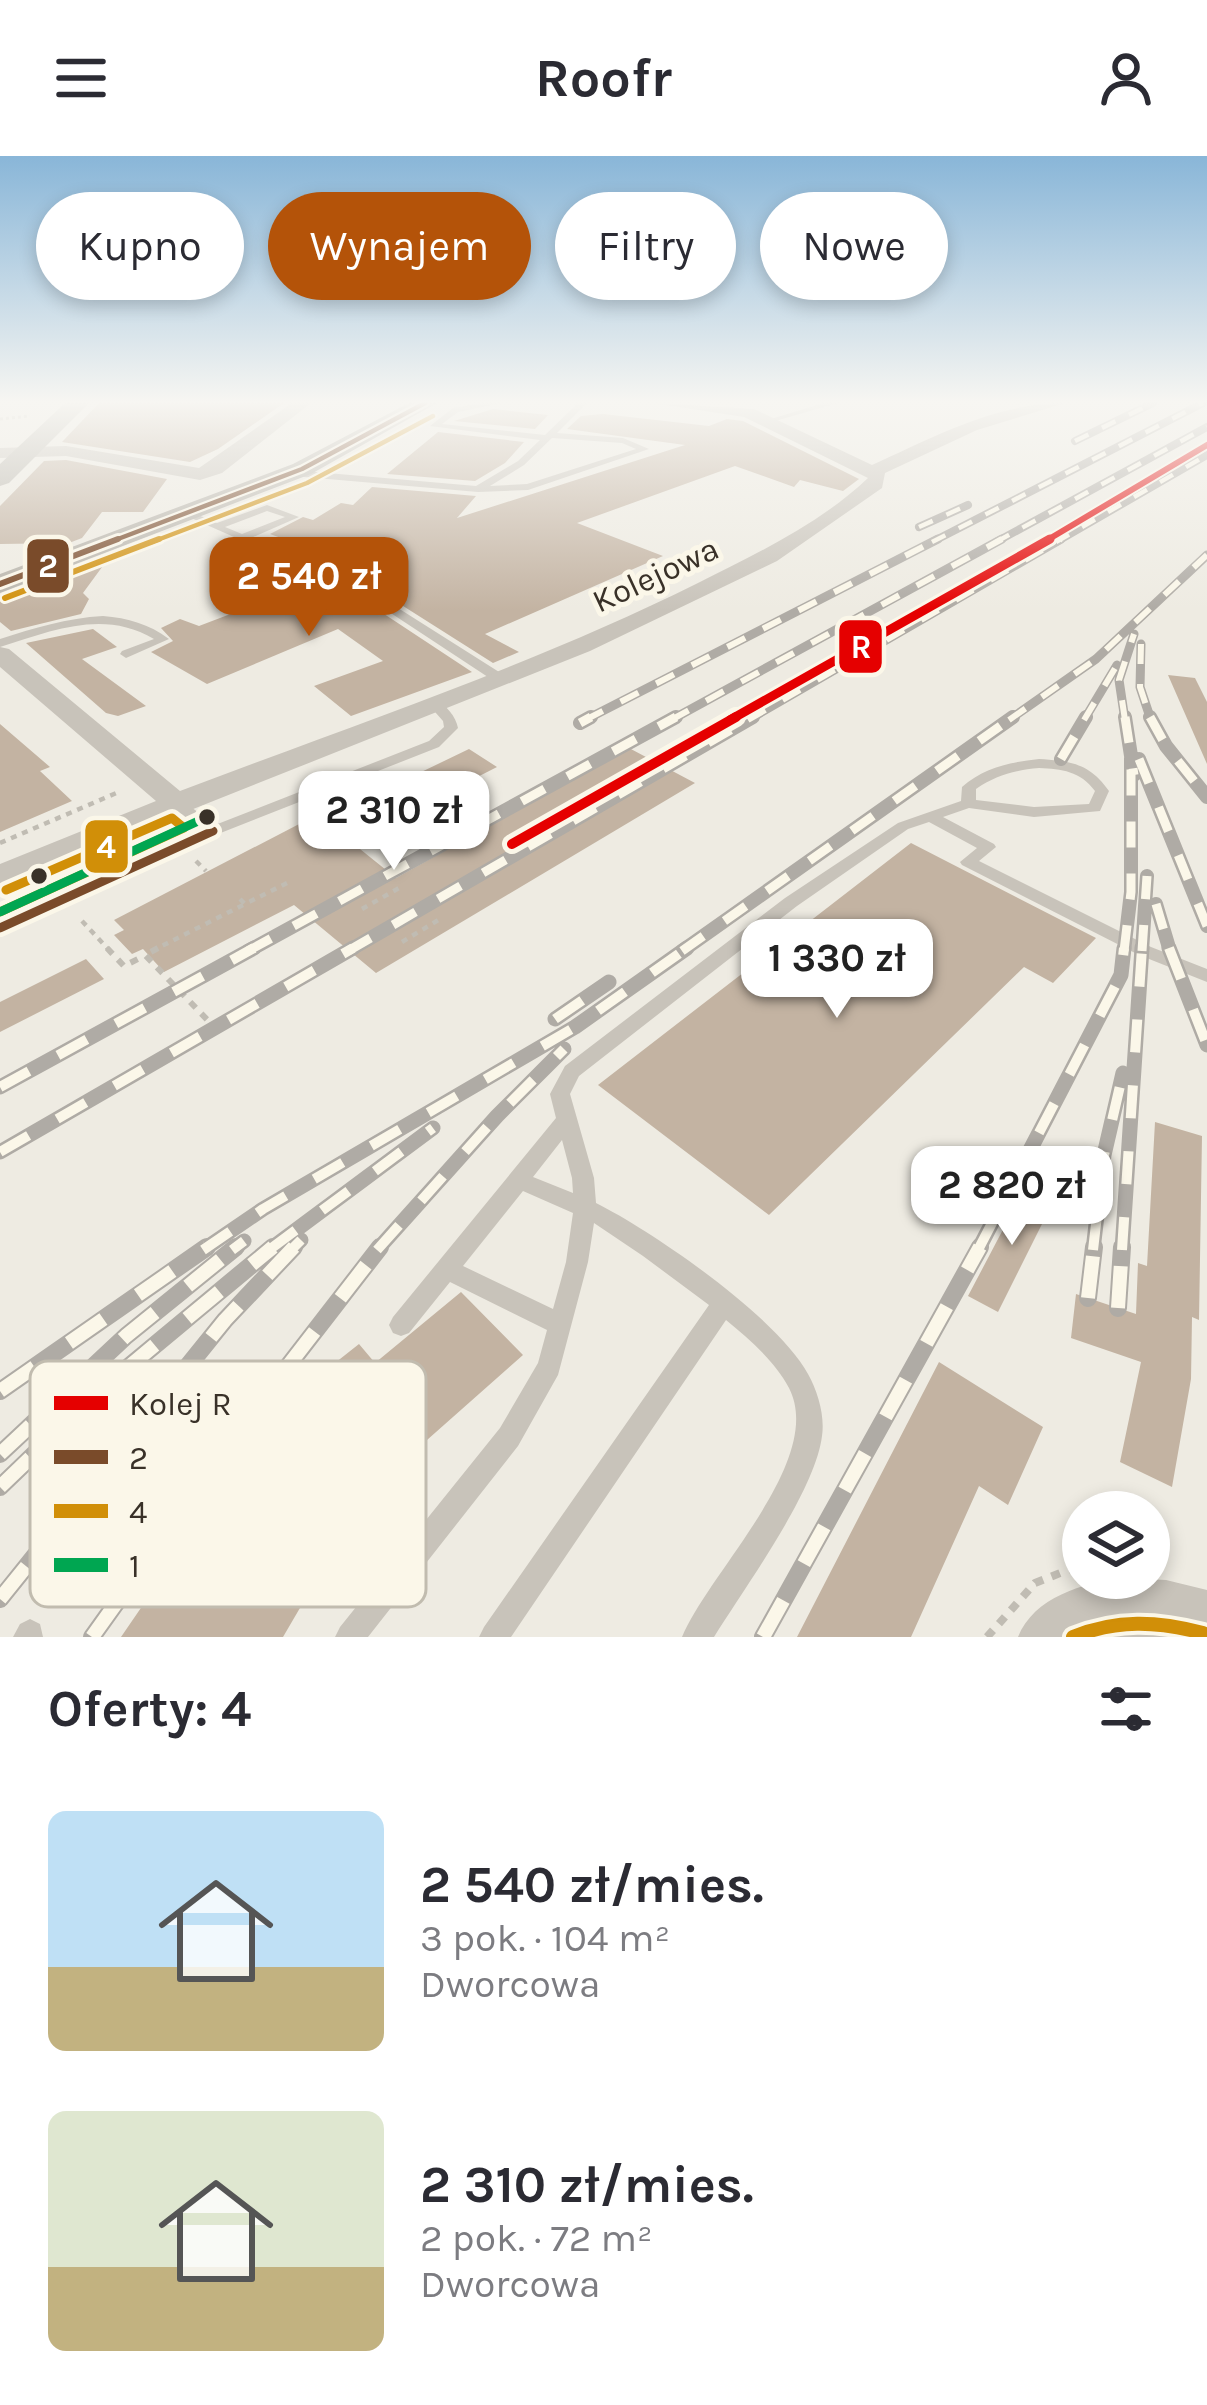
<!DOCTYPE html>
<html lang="pl">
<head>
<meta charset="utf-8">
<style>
	:root { --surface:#fff; --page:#f2f2f3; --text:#2b2b33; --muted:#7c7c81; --accent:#b45309 }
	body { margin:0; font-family:Karla,sans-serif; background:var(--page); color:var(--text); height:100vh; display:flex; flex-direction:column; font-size:45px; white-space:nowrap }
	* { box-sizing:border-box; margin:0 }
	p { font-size:39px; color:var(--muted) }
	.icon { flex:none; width:66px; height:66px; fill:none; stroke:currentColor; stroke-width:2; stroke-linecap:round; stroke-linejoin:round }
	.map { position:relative; height:1481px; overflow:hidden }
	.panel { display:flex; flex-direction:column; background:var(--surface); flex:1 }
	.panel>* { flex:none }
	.banner { position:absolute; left:36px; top:36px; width:1137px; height:108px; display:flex; gap:24px }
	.buttons { position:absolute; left:1062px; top:1335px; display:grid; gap:24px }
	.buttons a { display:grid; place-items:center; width:108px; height:108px; border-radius:50%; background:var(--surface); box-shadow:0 6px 18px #0003; font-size:60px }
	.price { position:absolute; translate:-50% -102px; padding:0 27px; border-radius:24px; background:#fff; color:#222; font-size:39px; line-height:78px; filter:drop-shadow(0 3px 6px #0008) }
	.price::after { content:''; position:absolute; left:50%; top:72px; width:36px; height:27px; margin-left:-18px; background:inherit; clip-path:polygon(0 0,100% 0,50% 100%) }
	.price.active { background:var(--accent); color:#fff }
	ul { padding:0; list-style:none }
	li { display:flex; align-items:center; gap:36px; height:300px; padding:0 48px }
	li span { display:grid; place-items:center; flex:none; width:336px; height:240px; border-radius:18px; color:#555 }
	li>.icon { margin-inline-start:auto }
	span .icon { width:144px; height:144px; fill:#fffc; stroke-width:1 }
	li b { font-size:51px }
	h2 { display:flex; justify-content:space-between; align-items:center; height:144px; padding:0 48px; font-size:51px }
	.tag { padding:0 42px; border-radius:54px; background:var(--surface); box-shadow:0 6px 18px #0003; font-size:42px; line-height:108px }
	.tag.active { background:var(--accent); color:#fff }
	header { display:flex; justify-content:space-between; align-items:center; height:156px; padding:0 48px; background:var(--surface); font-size:54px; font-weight:700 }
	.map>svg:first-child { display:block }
	.building { fill:#c3b3a2 }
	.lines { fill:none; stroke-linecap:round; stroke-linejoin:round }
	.path-far3 { stroke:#c0bcb3; stroke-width:3; stroke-dasharray:3 3; stroke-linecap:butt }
	.path-far2 { stroke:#c0bcb3; stroke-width:4.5; stroke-dasharray:6 6; stroke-linecap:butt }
	.path-far1 { stroke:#c0bcb3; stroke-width:6; stroke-dasharray:8 8; stroke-linecap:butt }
	.path { stroke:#c0bcb3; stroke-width:8; stroke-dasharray:9 9; stroke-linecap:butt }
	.lane { fill:#c8c3ba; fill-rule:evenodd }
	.street { fill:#c8c3ba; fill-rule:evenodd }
	.secondary { fill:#b8b4ab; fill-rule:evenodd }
	.rail-far4-casing { stroke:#afaba5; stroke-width:8 }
	.rail-far3-casing { stroke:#afaba5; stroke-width:9 }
	.rail-far2-casing { stroke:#afaba5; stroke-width:14 }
	.rail-far1-casing { stroke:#afaba5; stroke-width:15 }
	.rail-casing { stroke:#afaba5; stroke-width:18 }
	.rail-far4 { stroke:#fbf7e9; stroke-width:4.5; stroke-dasharray:15; stroke-linecap:butt }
	.rail-far3 { stroke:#fbf7e9; stroke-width:6; stroke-dasharray:20; stroke-linecap:butt }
	.rail-far2 { stroke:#fbf7e9; stroke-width:9; stroke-dasharray:26; stroke-linecap:butt }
	.rail-far1 { stroke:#fbf7e9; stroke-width:10; stroke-dasharray:33; stroke-linecap:butt }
	.rail { stroke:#fbf7e9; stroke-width:14; stroke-dasharray:42; stroke-linecap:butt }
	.bus-1-far2-casing { stroke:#fbf7e9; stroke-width:9 }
	.bus-1-far1-casing { stroke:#fbf7e9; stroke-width:12 }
	.bus-1-casing { stroke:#fbf7e9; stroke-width:18 }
	.bus-2-far3-casing { stroke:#fbf7e9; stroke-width:9 }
	.bus-2-far2-casing { stroke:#fbf7e9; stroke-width:12 }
	.bus-2-far1-casing { stroke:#fbf7e9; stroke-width:18 }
	.bus-2-casing { stroke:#fbf7e9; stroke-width:22 }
	.bus-3-casing { stroke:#fbf7e9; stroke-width:18 }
	.bus-1-far2 { stroke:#7a4b2a; stroke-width:4.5 }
	.bus-1-far1 { stroke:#7a4b2a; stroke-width:6 }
	.bus-1 { stroke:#7a4b2a; stroke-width:9 }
	.bus-2-far3 { stroke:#d18f08; stroke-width:4.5 }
	.bus-2-far2 { stroke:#d18f08; stroke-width:6 }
	.bus-2-far1 { stroke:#d18f08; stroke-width:9 }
	.bus-2 { stroke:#d18f08; stroke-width:14 }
	.bus-3 { stroke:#00a651; stroke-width:9 }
	.rail-1-far2-casing { stroke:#fbf7e9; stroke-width:10 }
	.rail-1-far1-casing { stroke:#fbf7e9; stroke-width:15 }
	.rail-1-casing { stroke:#fbf7e9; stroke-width:20 }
	.rail-1-far2 { stroke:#e50000; stroke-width:6 }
	.rail-1-far1 { stroke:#e50000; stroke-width:9 }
	.rail-1 { stroke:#e50000; stroke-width:10 }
	.bus-dot { fill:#393128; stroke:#fbf7e9; stroke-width:4.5 }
	.labels { text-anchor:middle; stroke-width:10; stroke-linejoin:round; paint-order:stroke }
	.far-street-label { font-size:33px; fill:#393128; stroke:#fbf7e9 }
	.key { fill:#fbf7e9; stroke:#c1bcaf; stroke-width:3 }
	.key-label { font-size:33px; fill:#393128 }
	.line-badge { stroke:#fbf7e9; stroke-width:4.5 }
	.badge-label { font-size:33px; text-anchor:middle; font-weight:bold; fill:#fff }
</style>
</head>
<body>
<header><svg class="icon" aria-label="menu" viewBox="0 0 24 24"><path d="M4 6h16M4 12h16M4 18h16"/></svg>Roofr<svg class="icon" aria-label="person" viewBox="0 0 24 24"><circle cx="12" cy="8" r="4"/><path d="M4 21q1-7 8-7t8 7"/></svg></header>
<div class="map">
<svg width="1207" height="1481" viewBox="0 0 1207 1481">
	<rect width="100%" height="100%" fill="#eeebe2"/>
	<path class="building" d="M 99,247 L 284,247 L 218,293 L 190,306 L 62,286 Z
		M 493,253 L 548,259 L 535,273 L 454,265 Z
		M 603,258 L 709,270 L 727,263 L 743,265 L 859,323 L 843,335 L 800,324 L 794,331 L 735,310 L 577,367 L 663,400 L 485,478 L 519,496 L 493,507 L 381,436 L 314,410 L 303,399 L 272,386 L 281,382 L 270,378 L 303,361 L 313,364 L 341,347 L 353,349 L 372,331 L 476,340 L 457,362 L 685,289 L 567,273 L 581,260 Z
		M 438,276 L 524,286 L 505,307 L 475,325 L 387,318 Z
		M 66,304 L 167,323 L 143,356 L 102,356 L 82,382 L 69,387 L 0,388 L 0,350 L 44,305 Z
		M 253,394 L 290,411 L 301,422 L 369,448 L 472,516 L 351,560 L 314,530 L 383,505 L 338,473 L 207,528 L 151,496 L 173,485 L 161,472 L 180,463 L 199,470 L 270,443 L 252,437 L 264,427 L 220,409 Z
		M 105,407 L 83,437 L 89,443 L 81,458 L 11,475 L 0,466 L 0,441 Z
		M 93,473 L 117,491 L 82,503 L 146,550 L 118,560 L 106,557 L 26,487 Z
		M 1168,519 L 1195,522 L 1207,546 L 1207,608 Z
		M 0,568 L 50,611 L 40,615 L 72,645 L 0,676 Z
		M 629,592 L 695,627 L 376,817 L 294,749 L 164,816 L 143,793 L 132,798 L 114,779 L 124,774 L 114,764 L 303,666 L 318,661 L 323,664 L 341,655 L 369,675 L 350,685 L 396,722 Z
		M 469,593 L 497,611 L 442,639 L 413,620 Z
		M 911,687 L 1096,782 L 1053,827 L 1024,811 L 769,1059 L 598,929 Z
		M 86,803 L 104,823 L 0,876 L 0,846 Z
		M 1155,966 L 1202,980 L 1199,1164 L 1192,1161 L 1191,1223 L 1172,1331 L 1120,1306 L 1141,1206 L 1071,1182 L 1076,1138 L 1136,1158 L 1138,1107 L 1147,1110 Z
		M 1027,1028 L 1055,1042 L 998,1156 L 968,1140 Z
		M 461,1136 L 523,1199 L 392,1315 L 316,1222 L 359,1188 L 375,1207 Z
		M 939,1206 L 1043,1271 L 1008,1349 L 979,1330 L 911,1481 L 797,1481 Z
		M 243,1303 L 335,1392 L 283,1481 L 121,1481 Z"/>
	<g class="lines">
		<path class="path-far3" d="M 0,263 L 30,260"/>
		<path class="path-far2" d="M 0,687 L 121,635
			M 196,705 L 206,715
			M 240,743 L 245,748 L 289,726
			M 362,753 L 399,732
			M 82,765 L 110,795
			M 402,786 L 440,763
			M 152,795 L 245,748"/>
		<path class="path-far1" d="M 107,792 L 124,810 L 144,800
			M 158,792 L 145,799 L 220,877"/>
		<path class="path" d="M 987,1481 L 1035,1427 L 1083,1408"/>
		<path class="lane" d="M 482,247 L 502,247 L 458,256 L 442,268 L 545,279 L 578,247 L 587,247 L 557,277 L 623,282 L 649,293 L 528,334 L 478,336 L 293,320 L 288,317 L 293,314 L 476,330 L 518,305 L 540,284 L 430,270 L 453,252 ZM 552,282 L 622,287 L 636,293 L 527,328 L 490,330 L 524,309 Z
			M 824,247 L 838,247 L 768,267 L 764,265 Z
			M 267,349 L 299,361 L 251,382 L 301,403 L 311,414 L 379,440 L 507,521 L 507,527 L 497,527 L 371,444 L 303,418 L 293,407 L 182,358 L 191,356 L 217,367 ZM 267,355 L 285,361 L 242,378 L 225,371 Z
			M 103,460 C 128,462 149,468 169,483 L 126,502 L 120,498 L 122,495 L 154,483 C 103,453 52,475 0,491 L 0,483 C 34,472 67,462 103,460 Z
			M 435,544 C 446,548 456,561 458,572 L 439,591 L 218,678 L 0,778 L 0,765 L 202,674 L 169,648 L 167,645 L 169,642 L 179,642 L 215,669 L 429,585 L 444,571 L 443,565 L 428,548 Z
			M 1039,603 C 1072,605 1090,608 1109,635 L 1100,655 L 1034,661 L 969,652 L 943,661 L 994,688 L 996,691 L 979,705 L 1151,791 L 1207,813 L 1207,826 L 1139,799 L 962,709 L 960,706 L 977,692 L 929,666 L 908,673 L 797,750 L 579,920 L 570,938 L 594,1022 L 596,1047 C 654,1076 777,1161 808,1218 C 818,1236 825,1260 822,1280 C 815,1336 745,1431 714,1481 L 682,1481 C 709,1416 826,1304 789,1232 C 775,1205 749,1183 726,1164 L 511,1481 L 479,1481 L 484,1471 L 709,1149 L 643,1100 L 594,1067 L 588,1106 L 558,1219 L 518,1290 L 368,1481 L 335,1481 L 340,1471 L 500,1272 L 538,1207 L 547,1174 L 450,1126 L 409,1177 L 401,1180 L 393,1177 L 389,1169 L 393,1161 L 556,962 L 550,938 L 565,910 L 785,742 L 898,667 L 961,645 L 962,631 C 983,612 1011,606 1039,603 ZM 1039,612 C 1062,613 1080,615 1095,635 L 1089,648 L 1034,651 L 976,644 L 976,633 C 996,619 1016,614 1039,612 ZM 562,984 L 572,1022 L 573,1037 L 533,1021 ZM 523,1035 L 573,1057 L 566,1106 L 553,1153 L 463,1110 Z
			M 30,1463 L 40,1468 L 43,1481 L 13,1481 L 20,1468 Z"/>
		<path class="street" d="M 292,247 L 311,247 L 222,317 L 200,324 L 66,300 L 0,302 L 0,292 L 66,290 L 199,312 Z
			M 653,247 L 754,253 L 872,309 C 934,281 996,247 1065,247 L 977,274 L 885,317 L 882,332 L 777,405 L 590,495 L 0,730 L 0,708 L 156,645 L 0,511 L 0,491 L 9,493 L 180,635 C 354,569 531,510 698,427 C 756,398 821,367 868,322 L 744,261 Z
			M 1123,1422 L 1166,1424 L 1207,1434 L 1207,1481 L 1018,1481 C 1034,1441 1083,1427 1123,1422 Z"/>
		<path class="secondary" d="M 65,247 L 89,247 L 9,327 L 0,330 L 0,308 Z
			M 409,247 L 437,247 L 311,318 L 0,437 L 0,418 L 293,308 Z"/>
		<g class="rail-far4-casing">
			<path id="rail-far4" d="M 1075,285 L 1153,247
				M 919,371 L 968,349
				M 932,386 L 1203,247
				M 996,386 L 1207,271
				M 1056,386 L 1207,299"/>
		</g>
		<g class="rail-far3-casing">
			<path id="rail-far3" d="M 1141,488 L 1140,531 L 1151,564
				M 585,564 L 938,383
				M 671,564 L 1002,383
				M 748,564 L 1061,383
				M 1009,564 L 1096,503 L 1207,399
				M 1084,564 L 1117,509
				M 1125,564 L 1119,524 L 1134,478"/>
		</g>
		<g class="rail-far2-casing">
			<path id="rail-far2" d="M 1125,561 L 1134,619
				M 1150,561 L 1166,590 L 1207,641
				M 580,567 L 591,561
				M 1061,603 L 1086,561
				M 1139,603 L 1207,770
				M 1156,748 L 1170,795
				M 248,795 L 676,561
				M 348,795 L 753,561
				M 682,795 L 1013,561
				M 1124,795 L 1131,736 L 1131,602
				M 1142,795 L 1147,720"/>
		</g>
		<g class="rail-far1-casing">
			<path id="rail-far1" d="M 1169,792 L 1207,889
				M 555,863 L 609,826
				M 0,931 L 254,792
				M 0,996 L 353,792
				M 203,1094 L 263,1053 L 575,871 L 687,792
				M 232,1094 L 244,1085
				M 269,1094 L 433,972
				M 291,1094 L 301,1084
				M 377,1094 L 497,960 L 564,893
				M 978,1094 L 1121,819 L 1124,792
				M 1093,1094 L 1104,999 L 1123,917
				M 1122,1094 L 1142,792"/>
		</g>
		<g class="rail-casing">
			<path id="rail" d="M 1088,1142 L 1094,1091
				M 1118,1152 L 1122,1091
				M 0,1235 L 207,1091
				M 0,1298 L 126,1180 L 236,1091
				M 0,1331 L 102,1233 L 273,1091
				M 0,1443 L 225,1164 L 294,1091
				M 92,1481 L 257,1250 L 380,1091
				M 763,1481 L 980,1091"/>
		</g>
		<use href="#rail-far4" class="rail-far4"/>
		<use href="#rail-far3" class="rail-far3"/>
		<use href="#rail-far2" class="rail-far2"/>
		<use href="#rail-far1" class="rail-far1"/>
		<use href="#rail" class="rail"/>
		<g class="bus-1-far2-casing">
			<path id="bus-1-far2" d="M 110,386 L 302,313 L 425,247"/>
		</g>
		<g class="bus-1-far1-casing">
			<path id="bus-1-far1" d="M 0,428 L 118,383"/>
		</g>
		<g class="bus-1-casing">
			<path id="bus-1" d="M 0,772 L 213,675"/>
		</g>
		<g class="bus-2-far3-casing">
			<path id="bus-2-far3" d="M 152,386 L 307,327 L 433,260"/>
		</g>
		<g class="bus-2-far2-casing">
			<path id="bus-2-far2" d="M 5,442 L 159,383"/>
		</g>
		<g class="bus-2-far1-casing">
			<path id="bus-2-far1" d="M 0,756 L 184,672 L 172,662 L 6,734"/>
		</g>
		<g class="bus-2-casing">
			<path id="bus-2" d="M 1073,1481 C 1117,1463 1157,1465 1203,1477"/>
		</g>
		<g class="bus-3-casing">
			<path id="bus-3" d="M 0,756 L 207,661"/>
		</g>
		<use href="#bus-1-far2" class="bus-1-far2"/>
		<use href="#bus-1-far1" class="bus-1-far1"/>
		<use href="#bus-1" class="bus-1"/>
		<use href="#bus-2-far3" class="bus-2-far3"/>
		<use href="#bus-2-far2" class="bus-2-far2"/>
		<use href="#bus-2-far1" class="bus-2-far1"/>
		<use href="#bus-2" class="bus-2"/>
		<use href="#bus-3" class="bus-3"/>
		<g class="rail-1-far2-casing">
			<path id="rail-1-far2" d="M 1044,386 L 1207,289"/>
		</g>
		<g class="rail-1-far1-casing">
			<path id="rail-1-far1" d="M 730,564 L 1050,383"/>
		</g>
		<g class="rail-1-casing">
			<path id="rail-1" d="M 512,688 L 736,561"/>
		</g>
		<use href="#rail-1-far2" class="rail-1-far2"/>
		<use href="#rail-1-far1" class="rail-1-far1"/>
		<use href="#rail-1" class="rail-1"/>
	</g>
	<linearGradient id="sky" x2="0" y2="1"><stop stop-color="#89b6d8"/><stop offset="0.54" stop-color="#f7f6f2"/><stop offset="1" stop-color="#f7f6f2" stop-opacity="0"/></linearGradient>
	<rect width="1207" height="455" fill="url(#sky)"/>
	<g class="bus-dot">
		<circle cx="207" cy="661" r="10"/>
		<circle cx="39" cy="720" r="10"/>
	</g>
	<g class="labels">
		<g class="far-street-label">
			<text transform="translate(655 418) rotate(-25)" y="12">Kolejowa</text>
		</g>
	</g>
	<rect x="30" y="1205" width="396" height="246" rx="18" class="key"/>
	<rect x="54" y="1240" width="54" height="14" fill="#e50000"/>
	<rect x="54" y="1294" width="54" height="14" fill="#7a4b2a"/>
	<rect x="54" y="1348" width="54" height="14" fill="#d18f08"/>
	<rect x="54" y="1402" width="54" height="14" fill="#00a651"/>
	<g class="key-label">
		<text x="129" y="1259">Kolej R</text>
		<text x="129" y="1313">2</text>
		<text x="129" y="1367">4</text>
		<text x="129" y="1421">1</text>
	</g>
	<g class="line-badge">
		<rect x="25" y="381" width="46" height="58" rx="12" fill="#7a4b2a"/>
		<rect x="837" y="462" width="47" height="57" rx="12" fill="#e50000"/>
		<rect x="83" y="662" width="47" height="57" rx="12" fill="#d18f08"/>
	</g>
	<g class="badge-label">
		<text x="48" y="421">2</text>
		<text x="861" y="502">R</text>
		<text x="106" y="702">4</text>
	</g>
</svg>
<div class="buttons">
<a><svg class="icon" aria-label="layers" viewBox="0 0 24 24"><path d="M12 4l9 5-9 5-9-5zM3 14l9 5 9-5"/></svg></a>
</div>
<b class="price active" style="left:309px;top:483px">2 540 zł</b>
<b class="price" style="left:394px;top:717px">2 310 zł</b>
<b class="price" style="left:837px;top:865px">1 330 zł</b>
<b class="price" style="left:1012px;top:1092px">2 820 zł</b>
<div class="banner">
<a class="tag">Kupno</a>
<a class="tag active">Wynajem</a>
<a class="tag">Filtry</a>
<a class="tag">Nowe</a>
</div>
</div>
<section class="panel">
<h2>Oferty: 4<svg class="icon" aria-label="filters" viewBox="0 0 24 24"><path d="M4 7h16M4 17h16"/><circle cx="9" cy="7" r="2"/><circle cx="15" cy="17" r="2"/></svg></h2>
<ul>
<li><span style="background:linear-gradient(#bfe0f5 65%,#c2b280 0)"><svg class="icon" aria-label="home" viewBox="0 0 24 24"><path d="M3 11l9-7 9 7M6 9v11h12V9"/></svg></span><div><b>2 540 zł/mies.</b><p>3 pok. · 104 m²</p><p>Dworcowa</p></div></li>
<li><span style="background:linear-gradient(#dfe7d0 65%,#c2b280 0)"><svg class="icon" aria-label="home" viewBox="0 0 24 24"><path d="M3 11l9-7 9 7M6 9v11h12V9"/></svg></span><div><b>2 310 zł/mies.</b><p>2 pok. · 72 m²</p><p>Dworcowa</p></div></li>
</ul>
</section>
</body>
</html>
